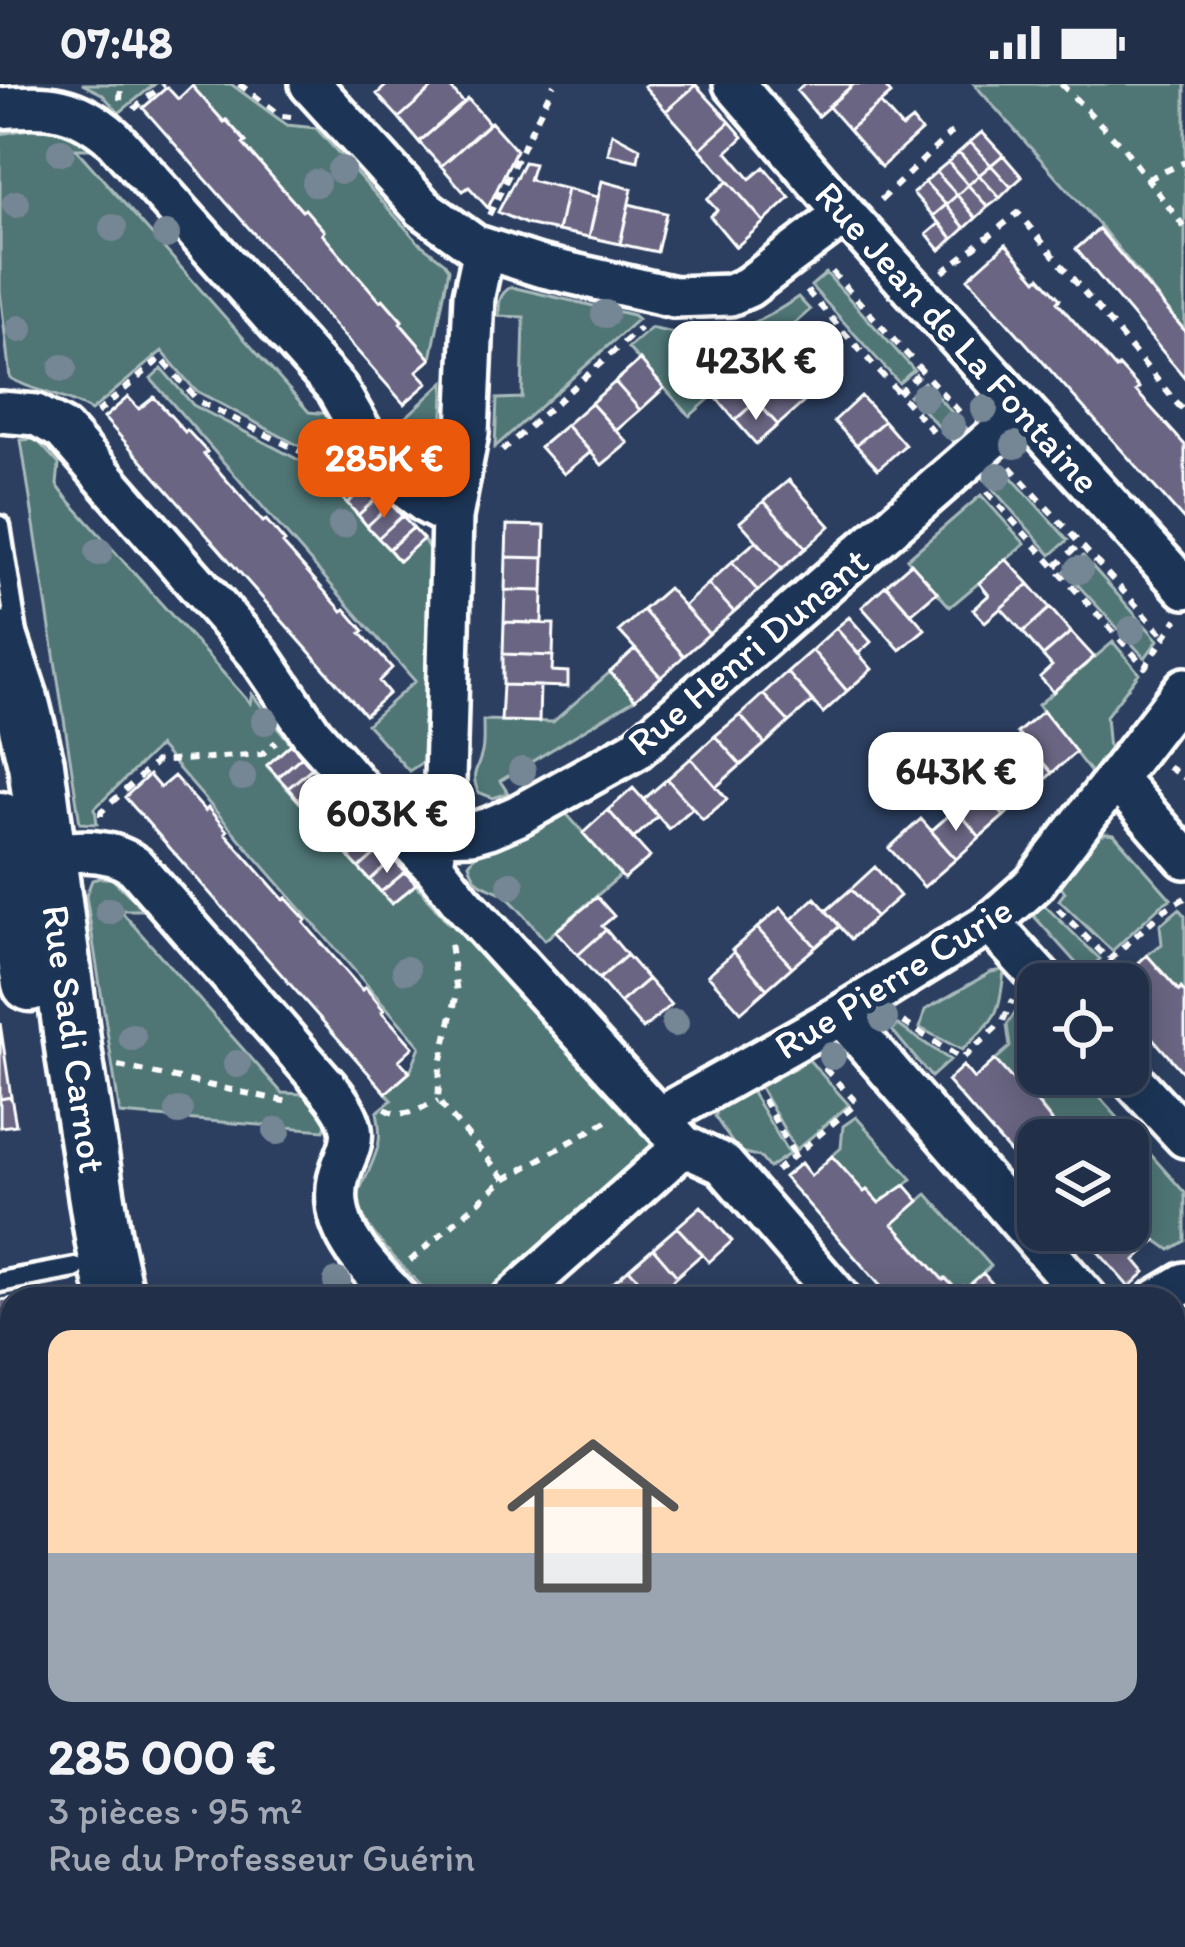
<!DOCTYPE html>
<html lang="fr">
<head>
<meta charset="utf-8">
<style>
	:root { --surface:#212f48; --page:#2d3b52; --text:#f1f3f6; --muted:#a2a9b4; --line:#3e4a60; --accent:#ea580c }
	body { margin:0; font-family:Itim,sans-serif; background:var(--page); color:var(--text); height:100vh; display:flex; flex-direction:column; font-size:45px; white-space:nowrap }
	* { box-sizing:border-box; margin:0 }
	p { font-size:39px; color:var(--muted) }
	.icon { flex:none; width:66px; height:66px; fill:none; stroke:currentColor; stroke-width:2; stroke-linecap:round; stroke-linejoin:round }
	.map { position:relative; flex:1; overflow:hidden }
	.panel { position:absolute; left:0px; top:1203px; width:1185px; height:660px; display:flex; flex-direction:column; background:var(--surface); border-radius:36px 36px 0 0; box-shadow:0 6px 30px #0003,0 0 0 3px var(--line) }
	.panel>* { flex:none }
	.fabs { position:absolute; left:1017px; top:879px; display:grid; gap:24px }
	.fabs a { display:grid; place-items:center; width:132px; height:132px; border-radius:24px; background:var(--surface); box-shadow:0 6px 30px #0003,0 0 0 3px var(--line); font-size:60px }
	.price { position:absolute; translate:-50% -102px; padding:0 27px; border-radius:24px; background:#fff; color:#222; font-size:39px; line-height:78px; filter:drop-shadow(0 3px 6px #0008) }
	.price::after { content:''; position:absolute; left:50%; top:72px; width:36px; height:27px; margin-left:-18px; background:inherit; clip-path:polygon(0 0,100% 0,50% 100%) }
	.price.on { background:var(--accent); color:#fff }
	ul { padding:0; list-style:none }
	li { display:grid; align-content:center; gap:24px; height:636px; padding:0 48px }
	li span { display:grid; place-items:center; height:372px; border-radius:24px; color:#555 }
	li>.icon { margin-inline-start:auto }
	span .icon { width:216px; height:216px; fill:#fffc; stroke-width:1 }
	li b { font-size:51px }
	.status { display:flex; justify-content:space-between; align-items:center; height:84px; padding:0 60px; background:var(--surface); direction:ltr }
	.status svg { height:33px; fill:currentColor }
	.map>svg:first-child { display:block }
	.built { fill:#3e4a6a }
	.green { fill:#507475; stroke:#a8baba; stroke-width:3 }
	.building { fill:#696582; stroke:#fff; stroke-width:3 }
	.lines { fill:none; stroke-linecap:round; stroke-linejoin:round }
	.lane-casing { stroke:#fff; stroke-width:27 }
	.street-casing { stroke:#fff; stroke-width:48 }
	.secondary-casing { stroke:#fff; stroke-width:63 }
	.path { stroke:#fff; stroke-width:6; stroke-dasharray:9 9; stroke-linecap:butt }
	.lane { stroke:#1d3557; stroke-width:18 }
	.street { stroke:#1d3557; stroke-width:39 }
	.secondary { stroke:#1d3557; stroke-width:54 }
	.tree { fill:#758695 }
	.labels { text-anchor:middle; stroke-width:10; stroke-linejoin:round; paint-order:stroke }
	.street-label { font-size:39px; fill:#fff; stroke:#1d3557 }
</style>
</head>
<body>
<div class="status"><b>07:48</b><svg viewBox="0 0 49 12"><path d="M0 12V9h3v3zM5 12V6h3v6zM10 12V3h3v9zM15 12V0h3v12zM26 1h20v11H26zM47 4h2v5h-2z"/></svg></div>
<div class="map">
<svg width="1185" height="1863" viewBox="0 0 1185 1863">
	<rect width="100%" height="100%" fill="#2c3f60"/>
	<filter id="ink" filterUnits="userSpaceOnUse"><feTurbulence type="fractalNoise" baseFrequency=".00833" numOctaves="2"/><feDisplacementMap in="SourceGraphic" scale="24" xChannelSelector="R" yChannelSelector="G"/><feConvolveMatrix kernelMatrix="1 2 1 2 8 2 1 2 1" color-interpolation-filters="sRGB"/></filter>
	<g filter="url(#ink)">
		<path class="built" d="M 928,1851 L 1166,1851 L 1172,1863 L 903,1863 Z"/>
		<path class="green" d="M 82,0 L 155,0 L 119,29 L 102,10 Z
			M 194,0 L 231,0 L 287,41 L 316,44 L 419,159 L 444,178 L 449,185 L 431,275 L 400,239 L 402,236 L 383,215 L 380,217 L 322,150 L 324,146 L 305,126 L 302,127 L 243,60 L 245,57 L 227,36 L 224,38 L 192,2 Z
			M 974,0 L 1185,0 L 1185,247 L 1101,143 Z
			M 40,43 L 79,50 L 95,65 L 76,65 L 309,328 L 330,330 L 338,349 L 314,370 L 195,306 L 162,267 L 91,327 C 66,311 36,309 10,294 L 0,207 L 0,50 Z
			M 826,189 L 914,286 L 899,299 L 811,202 Z
			M 511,203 L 633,231 L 638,235 L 495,363 L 497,315 L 522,314 L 524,233 L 499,232 C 499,219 498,211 511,203 Z
			M 798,213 L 810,226 L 690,332 L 628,264 L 651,244 C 708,260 752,246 798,213 Z
			M 162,285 L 193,321 L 316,385 L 398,476 L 423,455 L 429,465 L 423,678 L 409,687 L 367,640 L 415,597 L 151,295 Z
			M 444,298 C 444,327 443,357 428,382 L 418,378 L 389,349 Z
			M 924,298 L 969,347 L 955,360 L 909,311 Z
			M 36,355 L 59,380 L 57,401 L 66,413 L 250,619 L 252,610 L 291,660 L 267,682 L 391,820 L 416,800 L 448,839 L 458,841 L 658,1063 L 484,1215 L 434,1215 C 413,1191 354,1143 359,1109 C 360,1103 364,1097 367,1091 C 378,1065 383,1058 377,1028 L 392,1016 L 386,1009 L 410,988 L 420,962 L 159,662 L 95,724 L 97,740 L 80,739 L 21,356 Z
			M 995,375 L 1068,456 L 1051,471 L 980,390 Z
			M 981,411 L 1025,460 L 950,523 L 907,475 Z
			M 1083,472 L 1158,556 L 1145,574 L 1065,487 Z
			M 1113,558 L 1139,589 L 1106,632 L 1110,678 L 1095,694 L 1038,621 Z
			M 610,588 L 635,615 L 500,697 L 508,709 L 493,714 L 478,708 C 470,687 478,687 482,668 C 484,659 483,646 483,636 L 553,638 Z
			M 563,726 L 621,791 L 545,856 C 532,842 519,822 504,811 C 487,799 477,806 469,780 L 477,769 L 503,760 Z
			M 1107,749 L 1114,750 L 1171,815 L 1161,821 L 1112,867 L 1059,816 L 1065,808 L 1060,801 L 1100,751 Z
			M 100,794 L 111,794 L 145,826 L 120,826 L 282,1009 L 304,1010 L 327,1037 L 324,1046 L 120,1030 L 86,812 L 92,796 Z
			M 1044,821 L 1100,875 L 1085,889 L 1033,831 Z
			M 1179,825 L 1185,832 L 1185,909 L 1181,905 L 1179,907 L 1147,871 L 1162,860 L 1160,841 Z
			M 1004,886 C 1000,933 995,935 962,966 L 920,944 L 925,926 L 991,888 Z
			M 1019,922 L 1038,943 L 1038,990 L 1079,990 L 1185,1109 L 1185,1157 L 1170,1166 L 1156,1156 L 1128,1126 L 1128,1056 L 1067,1056 L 1030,1009 L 1026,1011 L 995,976 L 1010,963 L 1007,941 Z
			M 898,941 L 950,976 L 931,993 L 892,946 Z
			M 809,976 L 849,1021 L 796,1066 L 760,1003 Z
			M 751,1007 L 789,1070 L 769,1084 L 760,1073 L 738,1067 L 715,1033 L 717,1027 Z
			M 856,1033 L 912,1095 L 888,1116 L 885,1114 L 879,1119 L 867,1106 L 864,1108 L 832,1072 L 841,1064 L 843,1042 Z
			M 927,1110 L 991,1182 L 966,1204 L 958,1207 L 946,1194 L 943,1196 L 893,1140 Z"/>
		<path class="building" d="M 388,0 L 437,0 L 399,34 L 377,10 Z
			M 437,0 L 447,0 L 464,19 L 419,58 L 399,34 Z
			M 647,0 L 696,0 L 696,1 L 666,27 L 644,2 Z
			M 804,0 L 854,0 L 818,32 L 797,7 Z
			M 854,0 L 883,0 L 891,10 L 849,46 L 828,22 Z
			M 696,1 L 730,38 L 700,65 L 666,27 Z
			M 192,2 L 224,38 L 226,36 L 246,58 L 243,60 L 302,127 L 305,125 L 324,147 L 322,150 L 380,217 L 383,215 L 402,237 L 400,239 L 431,275 L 417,287 L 428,299 L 404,320 L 143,24 L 167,3 L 178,15 Z
			M 468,15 L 489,39 L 441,82 L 419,58 Z
			M 880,19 L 902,44 L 912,36 L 921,47 L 881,83 L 849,46 Z
			M 491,38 L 516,66 L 488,124 L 469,103 L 463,107 L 441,82 Z
			M 730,38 L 743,53 L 727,68 L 750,95 L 764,83 L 790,114 L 764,138 L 700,65 Z
			M 982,48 L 1003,71 L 991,81 L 970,58 Z
			M 612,49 L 640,64 L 638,77 L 608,70 Z
			M 970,58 L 991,81 L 979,91 L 959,68 Z
			M 959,68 L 979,91 L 968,101 L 948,78 Z
			M 1003,71 L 1022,93 L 1011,103 L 991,81 Z
			M 524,78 L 534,80 L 529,96 L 567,105 L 558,147 L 526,140 L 498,128 Z
			M 948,78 L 968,101 L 957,111 L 936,88 Z
			M 991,81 L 1011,103 L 1000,114 L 979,91 Z
			M 936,88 L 957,111 L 946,121 L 925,98 Z
			M 979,91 L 1000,114 L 988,123 L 968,101 Z
			M 602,97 L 632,105 L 620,160 L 589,153 Z
			M 728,97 L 764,138 L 736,163 L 710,132 L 717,126 L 707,115 Z
			M 925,98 L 946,121 L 933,132 L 913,109 Z
			M 968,101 L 988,123 L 976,134 L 957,111 Z
			M 567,105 L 598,113 L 589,153 L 558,147 Z
			M 957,111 L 976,134 L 965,144 L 946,121 Z
			M 629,120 L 666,129 L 657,168 L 620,160 Z
			M 946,121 L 965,144 L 953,155 L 933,132 Z
			M 940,139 L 953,155 L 940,166 L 927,150 Z
			M 1099,145 L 1185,247 L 1185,294 L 1076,165 Z
			M 1006,160 L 1037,196 L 1040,193 L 1060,215 L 1057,218 L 1116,285 L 1119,282 L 1139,304 L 1136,307 L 1185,361 L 1185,437 L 968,194 Z
			M 762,268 L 784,293 L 735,336 L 714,311 Z
			M 640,276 L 664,304 L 640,326 L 615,298 Z
			M 784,293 L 805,317 L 778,341 L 756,317 Z
			M 615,298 L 640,326 L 616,347 L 591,319 Z
			M 861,312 L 884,337 L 856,361 L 834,337 Z
			M 128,313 L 139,325 L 154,313 L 185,348 L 187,346 L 207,368 L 204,370 L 263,438 L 266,436 L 285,458 L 283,460 L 342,527 L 345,525 L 364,547 L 361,549 L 392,584 L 379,597 L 389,609 L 365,631 L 104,334 Z
			M 756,317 L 778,341 L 756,360 L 735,336 Z
			M 591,319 L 628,359 L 602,381 L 566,341 Z
			M 884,337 L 905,361 L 878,385 L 856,361 Z
			M 566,341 L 591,368 L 564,390 L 540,363 Z
			M 339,363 L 351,375 L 327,397 L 315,384 Z
			M 351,375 L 361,386 L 336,408 L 327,397 Z
			M 361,386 L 372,398 L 347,419 L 336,408 Z
			M 789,396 L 830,442 L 806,464 L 764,417 Z
			M 372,398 L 382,410 L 358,431 L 347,419 Z
			M 382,410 L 391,420 L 367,442 L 358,431 Z
			M 764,417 L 806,464 L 782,485 L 740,438 Z
			M 391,420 L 402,432 L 378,454 L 367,442 Z
			M 402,432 L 413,444 L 389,465 L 378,454 Z
			M 507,441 L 545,442 L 544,474 L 506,473 Z
			M 413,444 L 423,455 L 399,477 L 389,465 Z
			M 756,457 L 782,485 L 758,507 L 732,478 Z
			M 506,473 L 544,474 L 543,507 L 505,506 Z
			M 1006,475 L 1029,500 L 985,538 L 973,525 L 989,511 L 979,499 Z
			M 732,478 L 758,507 L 734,528 L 708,500 Z
			M 911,479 L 937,508 L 911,530 L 886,501 Z
			M 708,500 L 734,528 L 709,550 L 684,522 Z
			M 1029,500 L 1050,524 L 1023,548 L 1001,524 Z
			M 886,501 L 925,545 L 900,566 L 862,523 Z
			M 668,504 L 709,550 L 684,572 L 643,526 Z
			M 505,506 L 543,507 L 542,539 L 504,538 Z
			M 1050,524 L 1071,548 L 1043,572 L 1023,548 Z
			M 643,526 L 684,572 L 661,593 L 619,547 Z
			M 849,533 L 871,558 L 858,570 L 836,544 Z
			M 504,538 L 554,540 L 553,572 L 503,570 Z
			M 836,544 L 872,585 L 847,607 L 812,566 Z
			M 1071,548 L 1094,573 L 1053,608 L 1040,593 L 1052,582 L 1043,572 Z
			M 635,565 L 661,593 L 635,615 L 610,588 Z
			M 812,566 L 847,607 L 823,629 L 787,588 Z
			M 503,570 L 553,572 L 552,587 L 568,588 L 568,603 L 503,601 Z
			M 787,588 L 813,617 L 789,638 L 763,610 Z
			M 503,601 L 540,602 L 539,638 L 501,637 Z
			M 763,610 L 789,638 L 765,660 L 740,631 Z
			M 1043,627 L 1076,668 L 1052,689 L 1017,649 Z
			M 740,631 L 765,660 L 741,681 L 715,652 Z
			M 715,652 L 741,681 L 716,703 L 691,674 Z
			M 1005,657 L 1017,671 L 1028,661 L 1052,689 L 1028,711 L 991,669 Z
			M 291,660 L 302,672 L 278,693 L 267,681 Z
			M 991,669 L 1028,711 L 1004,732 L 967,690 Z
			M 302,672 L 312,684 L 288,704 L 278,693 Z
			M 691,674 L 727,715 L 703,736 L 667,695 Z
			M 312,684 L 322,695 L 298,716 L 288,704 Z
			M 149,691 L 160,704 L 174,692 L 205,727 L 208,724 L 227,747 L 225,749 L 284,816 L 286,814 L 306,836 L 304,839 L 362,906 L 365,903 L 384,926 L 382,928 L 413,963 L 399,976 L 410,988 L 386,1009 L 125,713 Z
			M 322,695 L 333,707 L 309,728 L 298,716 Z
			M 667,695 L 693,724 L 669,745 L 643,716 Z
			M 633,704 L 658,732 L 633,755 L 608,726 Z
			M 980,705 L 1004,732 L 980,753 L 956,725 Z
			M 333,707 L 343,718 L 319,739 L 309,728 Z
			M 343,718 L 353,730 L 329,751 L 319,739 Z
			M 956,725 L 980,753 L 956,775 L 931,747 Z
			M 608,726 L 650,773 L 624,795 L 583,749 Z
			M 353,730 L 363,742 L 340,763 L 329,751 Z
			M 921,735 L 956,775 L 924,803 L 889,764 Z
			M 363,742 L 373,752 L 349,773 L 340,763 Z
			M 373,752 L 383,763 L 359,784 L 349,773 Z
			M 383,763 L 393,775 L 370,796 L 359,784 Z
			M 393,775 L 405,788 L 381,808 L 370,796 Z
			M 875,783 L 900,812 L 876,833 L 851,805 Z
			M 405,788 L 416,800 L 392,820 L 381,808 Z
			M 851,805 L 876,833 L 851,855 L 826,827 Z
			M 597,813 L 614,832 L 602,842 L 606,846 L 578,871 L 556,847 Z
			M 815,814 L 840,842 L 816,863 L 792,835 Z
			M 781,823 L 816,863 L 792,883 L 757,844 Z
			M 757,844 L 792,883 L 767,905 L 732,866 Z
			M 606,846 L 627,871 L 599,895 L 578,871 Z
			M 734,868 L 767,905 L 741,928 L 708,891 Z
			M 627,871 L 648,895 L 620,919 L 599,895 Z
			M 1147,871 L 1179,907 L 1181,904 L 1185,909 L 1185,991 L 1128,926 L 1128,900 L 1105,900 L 1098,892 L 1115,879 L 1125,891 Z
			M 648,895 L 671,921 L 643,945 L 620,919 Z
			M 0,939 L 11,1013 L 0,1015 Z
			M 995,976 L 1026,1011 L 1029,1009 L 1067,1056 L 1038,1056 L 1038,1100 L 947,997 L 963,982 L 974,995 Z
			M 11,1013 L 16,1041 L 0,1043 L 0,1015 Z
			M 832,1072 L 864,1108 L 867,1106 L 879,1119 L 905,1101 L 919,1117 L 893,1140 L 943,1196 L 945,1194 L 958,1207 L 964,1202 L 966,1204 L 983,1189 L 997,1205 L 986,1215 L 892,1215 L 784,1093 L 801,1079 L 811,1092 Z
			M 701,1122 L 732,1157 L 709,1178 L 677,1143 Z
			M 1128,1126 L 1156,1156 L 1135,1176 L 1145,1188 L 1129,1203 L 1079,1146 L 1128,1146 Z
			M 677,1143 L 702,1170 L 677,1192 L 653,1164 Z
			M 653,1164 L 677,1192 L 670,1199 L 681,1211 L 677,1215 L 656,1215 L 629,1185 Z
			M 629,1185 L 656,1215 L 612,1215 L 605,1206 Z
			M 45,1210 L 45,1215 L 12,1215 L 12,1331 L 0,1313 L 0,1216 Z
			M 0,1407 L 12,1424 L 12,1437 L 0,1445 Z
			M 12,1437 L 12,1469 L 0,1478 L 0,1445 Z
			M 12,1469 L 12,1490 L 0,1498 L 0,1478 Z
			M 12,1490 L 12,1563 L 0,1574 L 0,1498 Z
			M 1185,1542 L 1185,1597 L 1181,1599 L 1173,1585 L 1173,1552 Z
			M 12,1563 L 12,1637 L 0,1635 L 0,1574 Z
			M 0,1688 L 9,1690 L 0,1747 Z
			M 9,1690 L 12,1690 L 12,1753 L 0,1752 Z
			M 12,1819 L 12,1836 L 0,1844 L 0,1822 Z
			M 87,1851 L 187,1851 L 184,1863 L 82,1863 Z
			M 376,1851 L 439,1851 L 442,1857 L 426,1863 L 380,1863 Z
			M 1139,1851 L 1163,1851 L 1169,1863 L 1114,1863 Z"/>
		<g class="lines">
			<g class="lane-casing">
				<path id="lane" d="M 0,442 L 18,556
					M 0,1198 L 75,1184
					M 1002,1863 L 1028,1851"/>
			</g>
			<g class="street-casing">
				<path id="street" d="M 310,0 L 423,124 L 474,161 L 539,182 L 674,213 L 730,211 L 748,203 L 845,130
					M 734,0 L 845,130 L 1185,504
					M 0,24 C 49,20 75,21 113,54 L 337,305 L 372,366 L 411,408 L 427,420 L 452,433
					M 0,328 L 36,331 L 63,346 L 258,570 L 312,650 L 385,733 L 433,781 L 462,818 L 684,1062 L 723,1080 L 840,1215
					M 1116,695 L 1185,774
					M 439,750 L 472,749 L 489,744 L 517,732 L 635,666 L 1024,327
					M 434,774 L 445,696 L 452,433 L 468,349 L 474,211 L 484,165
					M 25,776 C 63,768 102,759 135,782 L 328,1004 C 378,1063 332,1065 337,1119 C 340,1157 374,1189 398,1215
					M 990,839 L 1046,900
					M 841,931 L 1087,1215
					M 1127,990 L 1185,1053
					M 658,1034 L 841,931 L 990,839 L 1034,800 L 1185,604
					M 512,1215 L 684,1062
					M 1158,1215 L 1185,1199
					M 1173,1505 L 1185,1495
					M 0,1658 L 12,1660"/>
			</g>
			<g class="secondary-casing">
				<path id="secondary" d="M 0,555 L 20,615 L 36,680 L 74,971 L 104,1159 L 116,1215
					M 0,736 L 30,899
					M 0,1349 L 12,1367
					M 266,1851 L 272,1863
					M 309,1851 L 314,1863"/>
			</g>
			<path class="path" d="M 239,0 L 282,32 L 291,33
				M 1061,0 L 1123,63 L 1185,144
				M 120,16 L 121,0
				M 134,25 L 164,0
				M 1148,95 L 1185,78
				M 881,116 L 952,48
				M 489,131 L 554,0
				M 832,188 L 964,333
				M 943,188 L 1018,129 L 1185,329
				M 807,207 L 938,353
				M 898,309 L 922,287
				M 97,329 L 161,274 L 198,317 L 316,375 L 327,365
				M 502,367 L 640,244
				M 1010,383 L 1165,553
				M 987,408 L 1145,583 L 1177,535
				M 1056,482 L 1080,460
				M 1168,683 L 1185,694
				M 101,732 L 101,728 L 156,678 L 262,670 L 276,658
				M 1058,825 L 1109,876 L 1164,826 L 1185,814
				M 903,938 L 962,975 L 1003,937 L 1012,916
				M 118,982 L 293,1019
				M 763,1015 L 795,1072
				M 385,1025 C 401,1036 423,1024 438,1017
				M 776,1087 L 857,1019 L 826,986 L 829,984
				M 505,1095 L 612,1034
				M 410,1177 L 505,1095 L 438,1017 L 440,984 L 457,909 L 450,859
				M 1173,1784 L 1185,1802"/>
			<use href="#lane" class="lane"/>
			<use href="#street" class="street"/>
			<use href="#secondary" class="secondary"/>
		</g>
		<g class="tree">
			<circle cx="61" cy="68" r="14"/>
			<circle cx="341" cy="86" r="14"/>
			<circle cx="316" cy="99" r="14"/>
			<circle cx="16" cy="120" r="14"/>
			<circle cx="113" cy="144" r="14"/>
			<circle cx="166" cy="151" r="14"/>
			<circle cx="605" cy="230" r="14"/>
			<circle cx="20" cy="245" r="14"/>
			<circle cx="63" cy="284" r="14"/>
			<circle cx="924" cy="313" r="14"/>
			<circle cx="984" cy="325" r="14"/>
			<circle cx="952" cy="342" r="14"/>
			<circle cx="1015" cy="361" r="14"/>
			<circle cx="998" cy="392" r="14"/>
			<circle cx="342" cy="441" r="14"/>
			<circle cx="99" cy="468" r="14"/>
			<circle cx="1079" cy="486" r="14"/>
			<circle cx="1132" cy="546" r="14"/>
			<circle cx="265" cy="637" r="14"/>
			<circle cx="522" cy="687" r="14"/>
			<circle cx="242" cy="693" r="14"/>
			<circle cx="511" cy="801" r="14"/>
			<circle cx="109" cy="827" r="14"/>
			<circle cx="406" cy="886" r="14"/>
			<circle cx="884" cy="935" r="14"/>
			<circle cx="675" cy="939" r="14"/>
			<circle cx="132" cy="953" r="14"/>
			<circle cx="832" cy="972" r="14"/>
			<circle cx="237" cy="980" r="14"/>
			<circle cx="179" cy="1027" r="14"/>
			<circle cx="277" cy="1047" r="14"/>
			<circle cx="337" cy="1198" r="14"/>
		</g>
	</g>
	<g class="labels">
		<g class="street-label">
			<text transform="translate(958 253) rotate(48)" y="14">Rue Jean de La Fontaine</text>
			<text transform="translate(747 567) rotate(-40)" y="14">Rue Henri Dunant</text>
			<text transform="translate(893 893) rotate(-32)" y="14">Rue Pierre Curie</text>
			<text transform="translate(75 955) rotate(82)" y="14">Rue Sadi Carnot</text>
		</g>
	</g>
</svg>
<div class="fabs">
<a><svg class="icon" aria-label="locate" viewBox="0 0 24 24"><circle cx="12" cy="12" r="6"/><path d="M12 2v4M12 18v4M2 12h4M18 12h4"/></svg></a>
<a><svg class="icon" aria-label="layers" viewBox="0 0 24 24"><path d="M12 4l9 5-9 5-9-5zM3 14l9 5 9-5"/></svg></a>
</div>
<b class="price" style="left:756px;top:339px">423K €</b>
<b class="price on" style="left:384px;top:437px">285K €</b>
<b class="price" style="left:956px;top:750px">643K €</b>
<b class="price" style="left:387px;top:792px">603K €</b>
<section class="panel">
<ul>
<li><span style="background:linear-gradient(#ffd9b3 60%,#9aa5b1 0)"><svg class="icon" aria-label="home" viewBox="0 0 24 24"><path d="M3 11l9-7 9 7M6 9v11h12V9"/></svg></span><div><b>285 000 €</b><p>3 pièces · 95 m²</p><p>Rue du Professeur Guérin</p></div></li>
</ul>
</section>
</div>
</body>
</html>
